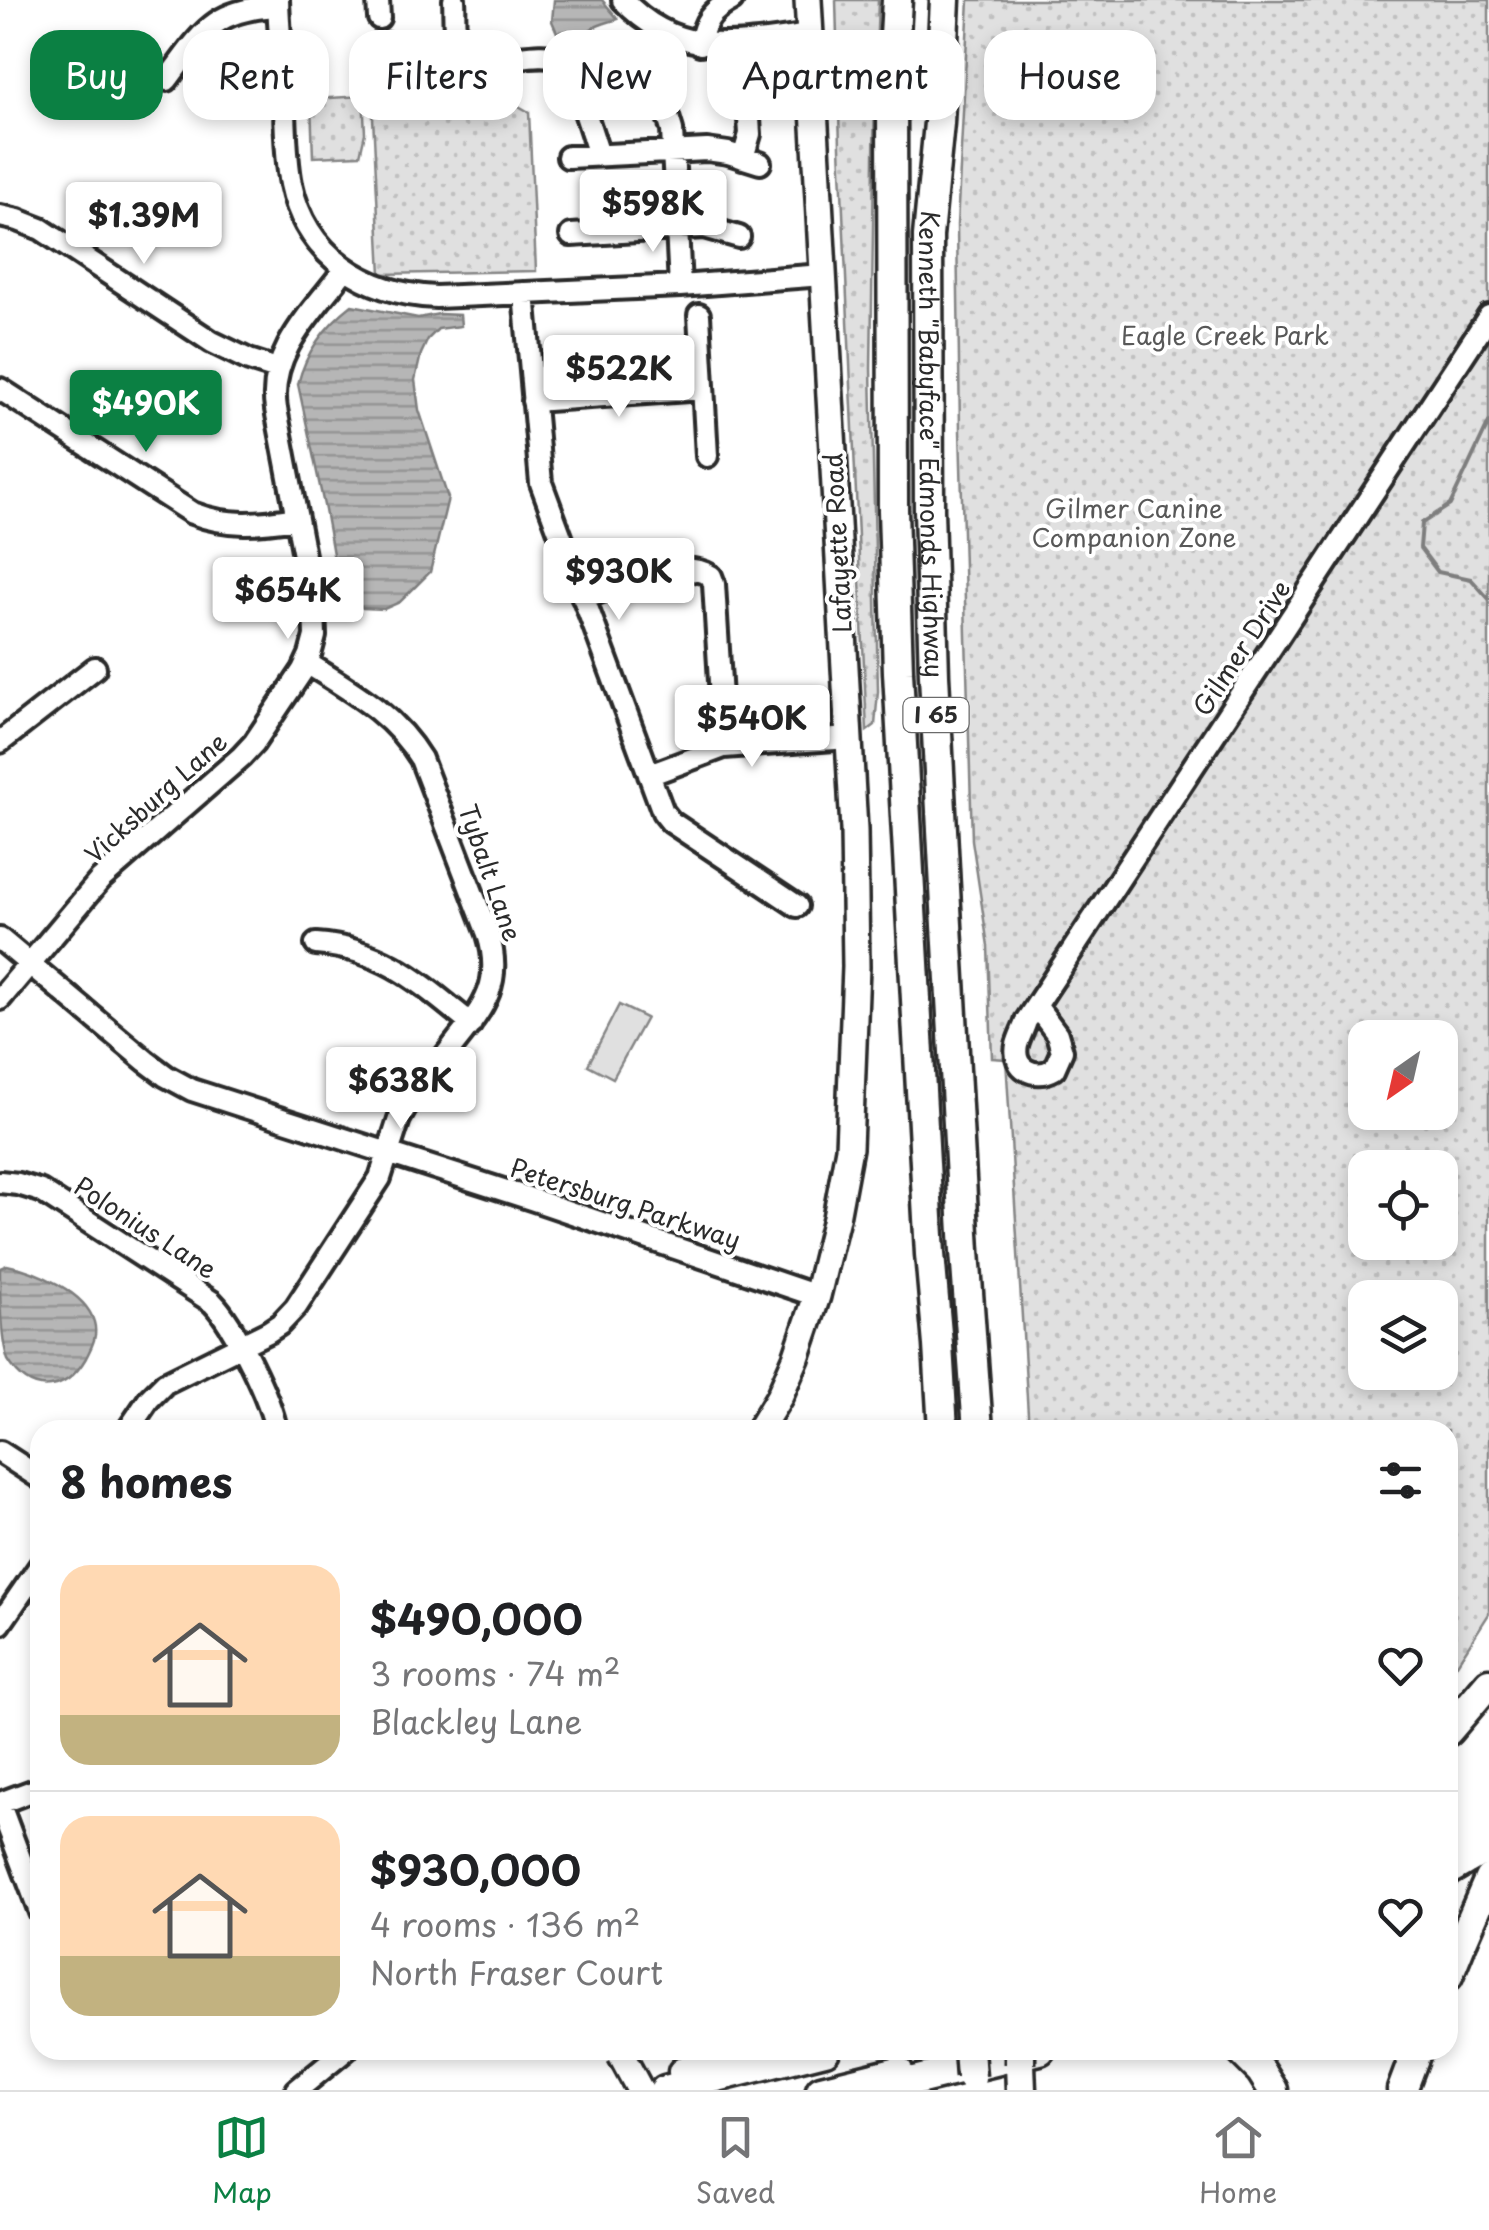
<!DOCTYPE html>
<html lang="en">
<head>
<meta charset="utf-8">
<style>
	:root { --surface:#fff; --page:#f2f2f2; --text:#202124; --muted:#757577; --line:#e0e0e0; --accent:#0b8043 }
	body { margin:0; font-family:"Playpen Sans",sans-serif; background:var(--page); color:var(--text); height:100vh; display:flex; flex-direction:column; font-size:38px; white-space:nowrap }
	* { box-sizing:border-box; margin:0 }
	p { font-size:32px; color:var(--muted) }
	.icon { flex:none; width:55px; height:55px; fill:none; stroke:currentColor; stroke-width:2; stroke-linecap:round; stroke-linejoin:round }
	.map { position:relative; flex:1; overflow:hidden }
	.side { position:absolute; left:30px; top:1420px; width:1428px; height:640px; display:flex; flex-direction:column; background:var(--surface); border-radius:30px; box-shadow:0 5px 15px #0003 }
	.side>* { flex:none }
	.top-card { position:absolute; left:30px; top:30px; width:1430px; height:90px; display:flex; gap:20px }
	.needle { width:65px; rotate:214deg }
	.buttons { position:absolute; left:1348px; top:1020px; display:grid; gap:20px }
	.buttons a { display:grid; place-items:center; width:110px; height:110px; border-radius:20px; background:var(--surface); box-shadow:0 5px 15px #0003; font-size:50px }
	.price { position:absolute; translate:-50% -85px; padding:0 22px; border-radius:10px; background:#fff; color:#222; font-size:32px; line-height:65px; filter:drop-shadow(0 2px 5px #0008) }
	.price::after { content:''; position:absolute; left:50%; top:60px; width:30px; height:22px; margin-left:-15px; background:inherit; clip-path:polygon(0 0,100% 0,50% 100%) }
	.price.on { background:var(--accent); color:#fff }
	ul { padding:0; list-style:none }
	li { display:flex; align-items:center; gap:30px; height:250px; padding:0 30px }
	li+li { border-top:2px solid var(--line) }
	li span { display:grid; place-items:center; flex:none; width:280px; height:200px; border-radius:30px; color:#555 }
	li>.icon { margin-inline-start:auto }
	span .icon { width:120px; height:120px; fill:#fffc; stroke-width:1 }
	li b { font-size:42px }
	h2 { display:flex; justify-content:space-between; align-items:center; height:120px; padding:0 30px; font-size:42px }
	.tag { padding:0 35px; border-radius:30px; background:var(--surface); box-shadow:0 5px 15px #0003; font-size:35px; line-height:90px }
	.tag.on { background:var(--accent); color:#fff }
	.tabs { display:flex; justify-content:space-around; align-items:center; height:140px; border-top:2px solid var(--line); background:var(--surface); font-size:28px; color:var(--muted) }
	.tabs a { display:grid; justify-items:center; gap:5px }
	.tabs .on { color:var(--accent) }
	.map>svg:first-child { display:block }
	.grass { fill:url(#grass-dots); stroke:#868686; stroke-width:2.5; fill-rule:evenodd }
	.garden { fill:#e0e0e0; stroke:#868686; stroke-width:2.5 }
	.water { fill:url(#water-rules); stroke:#7e7e7e; stroke-width:2.5 }
	.lines { fill:none; stroke-linecap:round; stroke-linejoin:round }
	.stream { stroke:#7e7e7e; stroke-width:4 }
	.minor-casing { stroke:#2b2b2b; stroke-width:28 }
	.major-casing { stroke:#2b2b2b; stroke-width:32 }
	.highway-casing { stroke:#2b2b2b; stroke-width:35 }
	.minor { stroke:#fff; stroke-width:20 }
	.major { stroke:#fff; stroke-width:25 }
	.highway { stroke:#fff; stroke-width:28 }
	.major-bridge-casing { stroke:#2b2b2b; stroke-width:32; stroke-linecap:butt }
	.highway-bridge-casing { stroke:#2b2b2b; stroke-width:35; stroke-linecap:butt }
	.major-bridge { stroke:#fff; stroke-width:25 }
	.highway-bridge { stroke:#fff; stroke-width:28 }
	.labels { text-anchor:middle; stroke-width:8; stroke-linejoin:round; paint-order:stroke }
	.shield { fill:#fff; stroke:#6b6b6b; stroke-width:2.5 }
	.shield-label { font-size:22px; font-weight:bold; fill:#2b2b2b }
	.park-label { font-size:25px; fill:#585858; stroke:#fff }
	.street-label { font-size:25px; fill:#2b2b2b; stroke:#fff }
</style>
</head>
<body>
<div class="map">
<svg width="1489" height="2090" viewBox="0 0 1489 2090">
	<defs>
		<pattern id="grass-dots" width="8" height="8" patternUnits="userSpaceOnUse" patternTransform="scale(2.5)"><rect width="8" height="8" fill="#e0e0e0"/><path d="M2 2h.1M6 6h.1" fill="none" stroke="#c0c0c0" stroke-width="1.8" stroke-linecap="round"/></pattern>
		<pattern id="water-rules" width="6" height="5" patternUnits="userSpaceOnUse" patternTransform="scale(2.5)"><rect width="6" height="5" fill="#b6b6b6"/><path d="M0 2.5h6" fill="none" stroke="#949494"/></pattern>
	</defs>
	<rect width="100%" height="100%" fill="#fff"/>
	<filter id="ink" filterUnits="userSpaceOnUse"><feTurbulence type="fractalNoise" baseFrequency=".01" numOctaves="2"/><feDisplacementMap in="SourceGraphic" scale="20" xChannelSelector="R" yChannelSelector="G"/><feConvolveMatrix kernelMatrix="1 2 1 2 8 2 1 2 1" color-interpolation-filters="sRGB"/></filter>
	<g filter="url(#ink)">
		<path class="grass" d="M 836,0 L 878,0 L 875,89 L 871,369 L 878,691 L 875,725 L 867,731 L 840,147 Z
			M 969,0 L 1489,0 L 1489,1614 L 1448,1678 L 1448,1430 L 1029,1430 L 1006,1059 L 992,1058 L 988,946 L 972,840 L 960,430 L 957,225 ZM 1365,1038 L 1440,1038 L 1440,1112 L 1365,1112 ZM 1365,1168 L 1440,1168 L 1440,1242 L 1365,1242 ZM 1365,1298 L 1440,1298 L 1440,1372 L 1365,1372 Z
			M 496,93 L 529,112 L 536,271 L 381,274 L 372,97 Z
			M 363,96 L 365,133 L 360,155 L 313,157 L 311,102 L 313,99 Z"/>
		<path class="garden" d="M 619,1005 L 646,1018 L 613,1078 L 588,1065 Z"/>
		<path class="water" d="M 554,0 L 602,0 L 618,19 C 609,22 599,24 591,29 C 577,38 575,43 558,35 L 552,21 Z
			M 388,31 L 410,38 L 426,36 L 433,44 L 438,59 L 395,68 L 383,64 L 379,53 L 379,36 Z
			M 352,305 L 418,318 L 439,314 L 460,315 L 461,326 L 438,329 L 428,339 L 421,354 L 415,380 L 419,410 L 448,498 L 430,572 L 400,602 L 384,609 L 363,608 L 346,599 L 339,587 L 325,510 L 298,384 C 306,352 326,325 352,305 Z
			M 7,1265 C 34,1270 86,1292 94,1322 C 98,1336 92,1346 86,1358 C 65,1394 31,1397 8,1360 C 0,1337 0,1293 0,1268 Z"/>
		<g class="lines">
			<path class="stream" d="M 1489,422 L 1450,505 L 1422,523 L 1420,548 L 1438,572 L 1471,579 L 1489,599"/>
			<g class="minor-casing">
				<path id="minor" d="M 278,0 C 279,31 282,61 284,92 C 286,122 285,154 291,184 C 306,256 366,294 436,297 L 680,286 L 823,275
					M 378,0 L 379,18
					M 454,0 C 455,12 453,28 457,39 C 469,79 531,46 558,58 C 565,62 569,68 573,75 L 599,155
					M 623,0 C 678,59 737,45 810,35
					M 659,29 L 651,47 L 650,58 L 672,130 L 680,286
					M 700,44 C 704,21 711,11 732,0
					M 733,45 L 737,78 L 749,119 L 750,134 L 743,158
					M 167,80 C 203,32 213,9 278,6
					M 568,157 L 707,150 L 728,153 L 760,163
					M 0,216 L 18,220 L 41,229 L 212,342 L 249,360 L 277,369
					M 571,235 L 704,227 L 739,237
					M 524,293 L 541,483 L 663,812 L 671,822 L 797,906
					M 699,315 L 707,456
					M 0,389 L 192,513 C 228,527 260,524 296,518
					M 533,401 L 702,389
					M 583,598 C 614,587 681,556 711,576 L 714,584 L 724,747
					M 0,742 L 95,668
					M 649,775 L 724,747 L 849,738
					M 0,939 L 146,1061 L 166,1076 L 192,1090 L 534,1200 L 817,1296
					M 316,944 C 385,949 420,983 471,1024
					M 0,999 L 100,880 L 241,757 L 254,743 L 303,670 L 310,655 L 315,636 L 314,608 L 276,409 C 267,353 314,310 345,269
					M 1037,1007 L 1057,1034 L 1062,1051 L 1054,1069 C 1035,1080 1012,1069 1017,1045 C 1019,1037 1024,1028 1026,1021 L 1489,316
					M 0,1182 L 18,1184 L 41,1191 L 212,1302 C 234,1324 271,1400 276,1430
					M 128,1430 L 149,1399 L 165,1383 L 268,1332 L 280,1324 L 296,1307 L 380,1178 L 399,1119 L 407,1105 C 422,1083 440,1063 456,1042 C 485,1006 503,982 488,934 L 421,759 C 393,713 351,691 307,663
					M 0,1452 L 40,1478
					M 0,1624 L 40,1566
					M 0,1803 L 40,1788
					M 0,1805 L 40,1912
					M 297,2090 L 346,2050"/>
			</g>
			<g class="major-casing">
				<path id="major" d="M 759,1430 L 779,1397 L 796,1358 L 817,1296 L 836,1218 L 849,1148 L 856,967 L 854,830 L 808,0"/>
			</g>
			<g class="highway-casing">
				<g id="highway">
					<path d="M 897,0 L 892,89 L 893,510 L 898,672 L 930,1254 L 938,1345 L 943,1430"/>
					<path id="s1" d="M 945,0 L 939,123 L 928,236 L 929,510 L 934,675 L 946,907 L 965,1251 L 978,1430"/>
					<path d="M 1448,1731 L 1489,1683"/>
					<path d="M 1448,1907 L 1489,1883"/>
					<path d="M 1448,1976 L 1463,1939"/>
					<path d="M 1240,2050 L 1261,2071 L 1273,2090"/>
					<path d="M 1020,2064 L 1021,2090"/>
					<path d="M 683,2072 L 732,2050"/>
					<path d="M 665,2090 L 825,2050"/>
					<path d="M 821,2090 L 898,2071"/>
					<path d="M 877,2090 L 1040,2050"/>
					<path d="M 1402,2090 L 1417,2050"/>
				</g>
			</g>
			<use href="#minor" class="minor"/>
			<use href="#major" class="major"/>
			<use href="#highway" class="highway"/>
			<g class="major-bridge-casing">
				<path id="major-bridge" d="M 621,2055 L 640,2090"/>
			</g>
			<g class="highway-bridge-casing">
				<path id="highway-bridge" d="M 1463,1939 L 1489,1879
					M 969,2050 L 971,2077
					M 1020,2050 L 1020,2064"/>
			</g>
			<use href="#major-bridge" class="major-bridge"/>
			<use href="#highway-bridge" class="highway-bridge"/>
		</g>
	</g>
	<g class="labels">
		<rect class="shield" x="903.5" y="698" width="65" height="34" rx="8"/>
		<g class="shield-label">
			<text x="936" y="723">I 65</text>
		</g>
		<g class="park-label">
			<text x="1225" y="345">Eagle Creek Park</text>
			<text x="1134" y="518">Gilmer Canine<tspan x="1134" dy="29">Companion Zone</tspan></text>
		</g>
		<g class="street-label">
			<text dy="9" stroke="none"><textPath href="#s1" startOffset="445">Kenneth "Babyface" Edmonds Highway</textPath></text>
			<text transform="translate(838 543) rotate(-93)" y="9">Lafayette Road</text>
			<text transform="translate(1242 648) rotate(-57)" y="9">Gilmer Drive</text>
			<text transform="translate(156 798) rotate(-42)" y="9">Vicksburg Lane</text>
			<text transform="translate(490 873) rotate(71)" y="9">Tybalt Lane</text>
			<text transform="translate(625 1204) rotate(18)" y="9">Petersburg Parkway</text>
			<text transform="translate(145 1228) rotate(33)" y="9">Polonius Lane</text>
		</g>
	</g>
</svg>
<div class="buttons">
<a><svg class="needle" viewBox="-14 -14 28 28"><path d="M0-13l5 13h-10z" fill="#e53935"/><path d="M0 13l5-13h-10z" fill="#757577"/></svg></a>
<a><svg class="icon" aria-label="locate" viewBox="0 0 24 24"><circle cx="12" cy="12" r="6"/><path d="M12 2v4M12 18v4M2 12h4M18 12h4"/></svg></a>
<a><svg class="icon" aria-label="layers" viewBox="0 0 24 24"><path d="M12 4l9 5-9 5-9-5zM3 14l9 5 9-5"/></svg></a>
</div>
<b class="price" style="left:653px;top:255px">$598K</b>
<b class="price" style="left:144px;top:267px">$1.39M</b>
<b class="price" style="left:619px;top:420px">$522K</b>
<b class="price on" style="left:146px;top:455px">$490K</b>
<b class="price" style="left:619px;top:623px">$930K</b>
<b class="price" style="left:288px;top:642px">$654K</b>
<b class="price" style="left:752px;top:770px">$540K</b>
<b class="price" style="left:401px;top:1132px">$638K</b>
<div class="top-card">
<a class="tag on">Buy</a>
<a class="tag">Rent</a>
<a class="tag">Filters</a>
<a class="tag">New</a>
<a class="tag">Apartment</a>
<a class="tag">House</a>
</div>
<section class="side">
<h2>8 homes<svg class="icon" aria-label="filters" viewBox="0 0 24 24"><path d="M4 7h16M4 17h16"/><circle cx="9" cy="7" r="2"/><circle cx="15" cy="17" r="2"/></svg></h2>
<ul>
<li><span style="background:linear-gradient(#ffd9b3 75%,#c2b280 0)"><svg class="icon" aria-label="home" viewBox="0 0 24 24"><path d="M3 11l9-7 9 7M6 9v11h12V9"/></svg></span><div><b>$490,000</b><p>3 rooms · 74 m²</p><p>Blackley Lane</p></div><svg class="icon" aria-label="heart" viewBox="0 0 24 24"><path d="M12 20l-8-8c-3-5 5-10 8-4 3-6 11-1 8 4z"/></svg></li>
<li><span style="background:linear-gradient(#ffd9b3 70%,#c2b280 0)"><svg class="icon" aria-label="home" viewBox="0 0 24 24"><path d="M3 11l9-7 9 7M6 9v11h12V9"/></svg></span><div><b>$930,000</b><p>4 rooms · 136 m²</p><p>North Fraser Court</p></div><svg class="icon" aria-label="heart" viewBox="0 0 24 24"><path d="M12 20l-8-8c-3-5 5-10 8-4 3-6 11-1 8 4z"/></svg></li>
</ul>
</section>
</div>
<nav class="tabs">
<a class="on"><svg class="icon" aria-label="map" viewBox="0 0 24 24"><path d="M3 6l6-2 6 2 6-2v14l-6 2-6-2-6 2zM9 4v14M15 6v14"/></svg>Map</a>
<a><svg class="icon" aria-label="saved" viewBox="0 0 24 24"><path d="M7 4h10v16l-5-4-5 4z"/></svg>Saved</a>
<a><svg class="icon" aria-label="home" viewBox="0 0 24 24"><path d="M3 11l9-7 9 7M6 9v11h12V9"/></svg>Home</a>
</nav>
</body>
</html>
